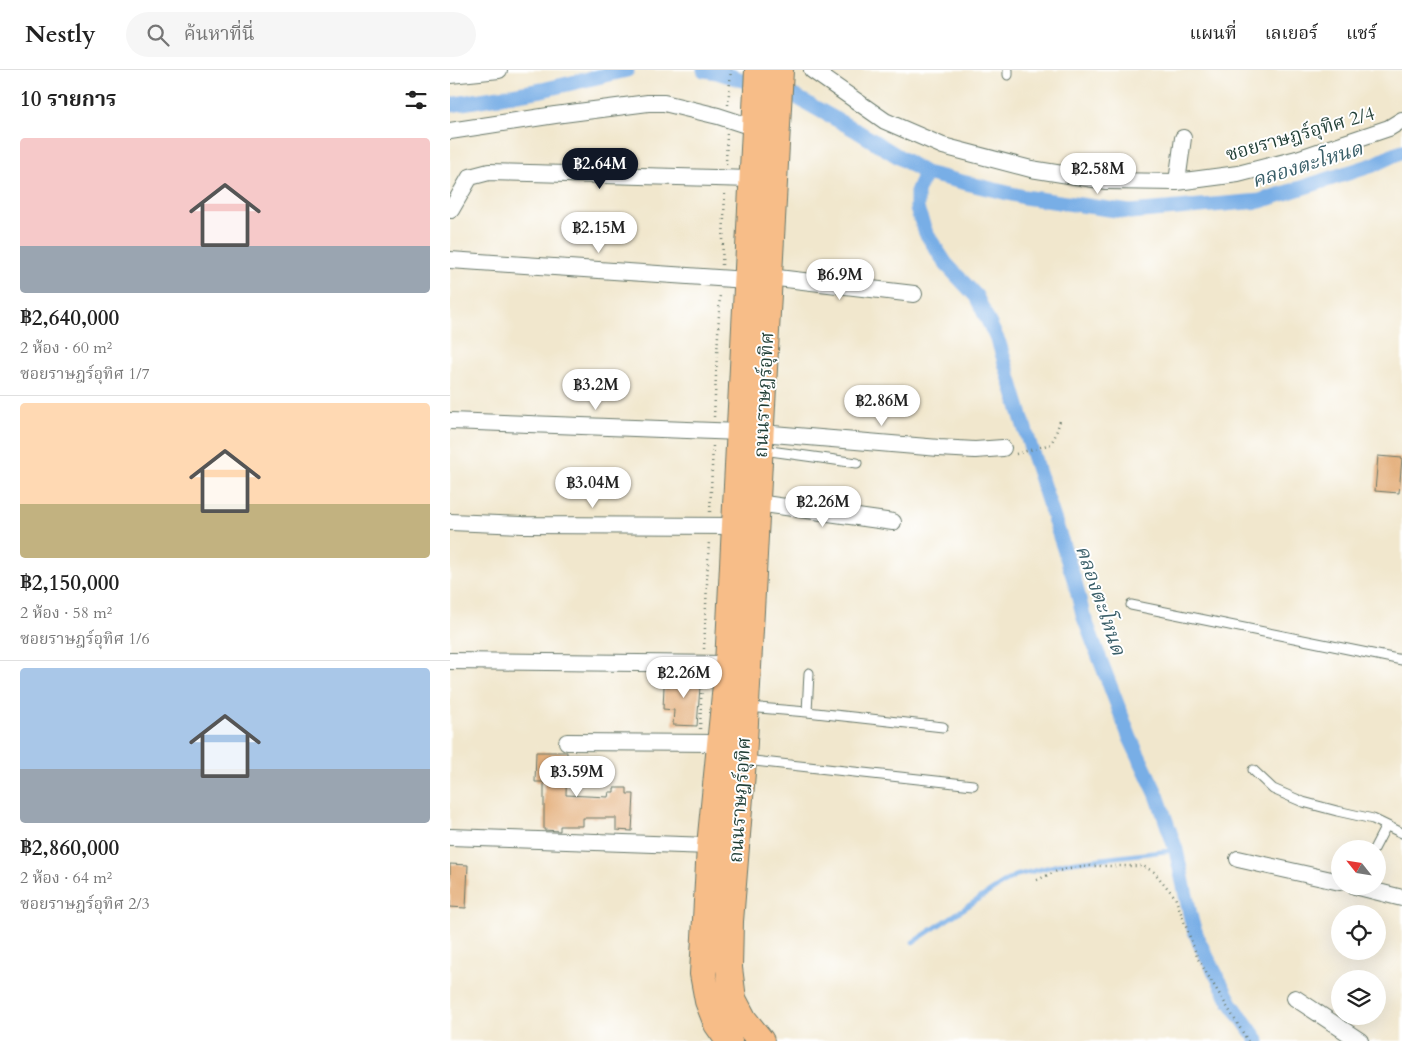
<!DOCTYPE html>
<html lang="th">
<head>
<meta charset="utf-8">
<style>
	:root { --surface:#fff; --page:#f6f6f6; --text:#222; --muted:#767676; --line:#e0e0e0; --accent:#111827 }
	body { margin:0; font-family:Cardo,"Noto Serif Thai",serif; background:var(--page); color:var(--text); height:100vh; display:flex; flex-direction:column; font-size:19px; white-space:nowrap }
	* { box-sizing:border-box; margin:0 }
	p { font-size:16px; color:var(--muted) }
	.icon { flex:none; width:28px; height:28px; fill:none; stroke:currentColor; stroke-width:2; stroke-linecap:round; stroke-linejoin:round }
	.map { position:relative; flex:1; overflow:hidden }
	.panel { display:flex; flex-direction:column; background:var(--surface); width:450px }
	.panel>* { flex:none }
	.needle { width:32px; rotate:300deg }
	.controls { position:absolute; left:881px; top:770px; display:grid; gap:10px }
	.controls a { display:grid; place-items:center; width:55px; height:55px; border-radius:50%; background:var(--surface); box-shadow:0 5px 20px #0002; font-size:25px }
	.price { position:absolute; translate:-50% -42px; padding:0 11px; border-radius:18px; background:#fff; color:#222; font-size:16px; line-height:32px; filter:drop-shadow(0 1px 2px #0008) }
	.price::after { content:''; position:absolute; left:50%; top:30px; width:15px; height:11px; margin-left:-8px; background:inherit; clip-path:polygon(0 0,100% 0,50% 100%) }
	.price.selected { background:var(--accent); color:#fff }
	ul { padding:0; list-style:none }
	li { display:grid; align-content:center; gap:10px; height:265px; padding:0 20px }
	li+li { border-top:1px solid var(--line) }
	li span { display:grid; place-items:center; height:155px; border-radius:5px; color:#555 }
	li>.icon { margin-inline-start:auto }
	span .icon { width:90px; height:90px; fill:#fffc; stroke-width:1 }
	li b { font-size:21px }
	h2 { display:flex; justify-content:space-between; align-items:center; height:60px; padding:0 20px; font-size:21px }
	header { display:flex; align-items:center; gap:30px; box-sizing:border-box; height:70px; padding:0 25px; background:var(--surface); border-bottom:1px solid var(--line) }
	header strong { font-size:24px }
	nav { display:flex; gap:28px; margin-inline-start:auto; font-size:18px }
	.search { width:350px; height:45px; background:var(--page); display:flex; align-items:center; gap:12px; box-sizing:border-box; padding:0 18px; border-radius:28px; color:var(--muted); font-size:19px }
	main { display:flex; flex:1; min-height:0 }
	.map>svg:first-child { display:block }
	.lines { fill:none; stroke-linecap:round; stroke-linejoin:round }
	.stream { stroke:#78aee6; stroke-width:4.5 }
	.canal { stroke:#78aee6; stroke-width:15 }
	.building { fill:#e2a971 }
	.lane-casing { stroke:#68786a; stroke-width:11 }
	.street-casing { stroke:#68786a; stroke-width:18 }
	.primary-casing { stroke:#68786a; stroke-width:28 }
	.path { stroke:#68786a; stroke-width:2.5; stroke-dasharray:1 4; stroke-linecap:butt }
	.lane { stroke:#fff; stroke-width:9 }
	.street { stroke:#fff; stroke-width:16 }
	.primary { stroke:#f7bd88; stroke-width:26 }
	.labels { text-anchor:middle; stroke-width:4; stroke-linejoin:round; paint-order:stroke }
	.street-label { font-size:19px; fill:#1f3d34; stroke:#fff }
	.water-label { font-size:20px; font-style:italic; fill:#3a5f69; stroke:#fff }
</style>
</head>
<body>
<header>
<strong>Nestly</strong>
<div class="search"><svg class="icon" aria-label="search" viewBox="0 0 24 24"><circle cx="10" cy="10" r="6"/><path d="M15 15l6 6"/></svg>ค้นหาที่นี่</div>
<nav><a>แผนที่</a><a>เลเยอร์</a><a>แชร์</a></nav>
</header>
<main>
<section class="panel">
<h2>10 รายการ<svg class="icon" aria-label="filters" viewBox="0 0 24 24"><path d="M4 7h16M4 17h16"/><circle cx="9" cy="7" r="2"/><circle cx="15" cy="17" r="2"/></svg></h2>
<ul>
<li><span style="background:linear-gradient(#f6c9c9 70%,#9aa5b1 0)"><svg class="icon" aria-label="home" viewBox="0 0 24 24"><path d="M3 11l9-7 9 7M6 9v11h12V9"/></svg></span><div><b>฿2,640,000</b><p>2 ห้อง · 60 m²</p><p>ซอยราษฎร์อุทิศ 1/7</p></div></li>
<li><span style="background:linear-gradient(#ffd9b3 65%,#c2b280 0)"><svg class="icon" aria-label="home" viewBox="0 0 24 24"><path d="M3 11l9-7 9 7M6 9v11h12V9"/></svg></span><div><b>฿2,150,000</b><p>2 ห้อง · 58 m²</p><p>ซอยราษฎร์อุทิศ 1/6</p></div></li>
<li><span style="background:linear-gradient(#a9c7e8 65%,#9aa5b1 0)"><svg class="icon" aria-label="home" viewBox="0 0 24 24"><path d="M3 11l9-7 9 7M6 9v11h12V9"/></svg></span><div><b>฿2,860,000</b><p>2 ห้อง · 64 m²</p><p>ซอยราษฎร์อุทิศ 2/3</p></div></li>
</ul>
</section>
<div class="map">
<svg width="952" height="971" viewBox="0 0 952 971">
	<rect width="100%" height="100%" fill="#fff"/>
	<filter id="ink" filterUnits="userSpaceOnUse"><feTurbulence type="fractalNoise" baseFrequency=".02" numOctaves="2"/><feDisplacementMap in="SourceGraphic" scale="10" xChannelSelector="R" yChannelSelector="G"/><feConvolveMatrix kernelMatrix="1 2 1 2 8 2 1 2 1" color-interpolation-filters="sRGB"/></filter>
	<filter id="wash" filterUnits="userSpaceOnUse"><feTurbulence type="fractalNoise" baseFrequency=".0096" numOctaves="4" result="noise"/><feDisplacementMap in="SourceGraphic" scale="20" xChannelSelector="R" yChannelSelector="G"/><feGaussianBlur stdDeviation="1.12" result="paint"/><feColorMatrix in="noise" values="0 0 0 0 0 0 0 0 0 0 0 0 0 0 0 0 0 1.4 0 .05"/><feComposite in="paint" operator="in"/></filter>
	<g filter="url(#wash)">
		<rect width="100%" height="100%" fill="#f1e7cd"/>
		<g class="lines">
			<path class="stream" d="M 463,872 L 564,806 L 615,793 L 726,780"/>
			<path class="canal" d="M 254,0 L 267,2 L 346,27 L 407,61 L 475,103 L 574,127 L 680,142 L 810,131 L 923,95 L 952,81
				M 0,35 L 92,20 L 177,0
				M 475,103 L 467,122 L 467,139 L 476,163 L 496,194 L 526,226 L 549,273 L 582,382 L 625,512 L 633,545 L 680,668 L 707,725 L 726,780 L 742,853 L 750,874 L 781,933 L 808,971"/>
		</g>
		<g id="blocks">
			<path class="building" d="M 928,386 L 952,388 L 949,423 L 925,421 Z
				M 228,603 L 251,604 L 247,656 L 223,655 L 224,640 L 213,639 L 214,616 L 227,617 Z
				M 86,682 L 117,682 L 116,725 L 158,727 L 159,722 L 164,722 L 164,718 L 177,718 L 177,724 L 184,724 L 182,761 L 166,760 L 166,748 L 133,748 L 133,756 L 110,756 L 110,761 L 94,760 L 94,712 L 85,712 Z
				M 0,794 L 18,795 L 16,838 L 0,837 Z"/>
		</g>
	</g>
	<g filter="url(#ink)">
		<use href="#blocks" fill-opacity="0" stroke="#68786a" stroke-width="1"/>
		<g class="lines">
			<g class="lane-casing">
				<path id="lane" d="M 558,5 L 558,0
					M 313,380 L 407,393
					M 681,535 L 952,590
					M 298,637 L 357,642 L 359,603
					M 357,642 L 493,657
					M 295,690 L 523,715
					M 803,700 L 823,719 L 853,732 L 887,741 L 923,749 L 952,763
					M 924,779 L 936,756"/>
			</g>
			<g class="street-casing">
				<path id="street" d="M 362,0 L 435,51 L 493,76 L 581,99 L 656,111 L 727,112 L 788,104 L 847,89 L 939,58 L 952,50
					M 0,5 L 49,0
					M 0,61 L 105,45 L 198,33 L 214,33 L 268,46 L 305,58
					M 727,112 L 733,68
					M 1,140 L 20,107 L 39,102 L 302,109
					M 0,190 L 297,210
					M 319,207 L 464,224
					M 0,351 L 290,362
					M 311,363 L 489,378 L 525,380 L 553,378
					M 307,433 L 443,452
					M 0,452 L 73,455 L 286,456
					M 0,591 L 278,594
					M 117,672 L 269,673
					M 0,767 L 260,776
					M 788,789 L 890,812
					M 905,816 L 952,828
					M 845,928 L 910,971"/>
			</g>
			<g class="primary-casing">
				<path id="primary" d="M 279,971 L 267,954 L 258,931 L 253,904 L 260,776 L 278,594 L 308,0
					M 311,971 L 294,950 L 283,929 L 279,898 L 280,851 L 293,690 L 330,0"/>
			</g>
			<path class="path" d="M 278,35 L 281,0
				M 276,95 L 277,63
				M 272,195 L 275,123
				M 264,347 L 270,223
				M 566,384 L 601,374 L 605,366 L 611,348
				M 260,442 L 263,375
				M 254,579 L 259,470
				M 250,659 L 252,607
				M 587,810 L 607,801 L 639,796 L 693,796 L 704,802 L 725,827 L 748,889 L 798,971"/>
			<use href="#lane" class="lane"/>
			<use href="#street" class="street"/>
			<use href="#primary" class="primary"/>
		</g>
	</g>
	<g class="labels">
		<g class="street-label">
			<text transform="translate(850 63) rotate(-16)" y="7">ซอยราษฎร์อุทิศ 2/4</text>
			<text transform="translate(313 325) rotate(-87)" y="7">ถนนราษฎร์อุทิศ</text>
			<text transform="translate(289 730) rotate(-86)" y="7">ถนนราษฎร์อุทิศ</text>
		</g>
		<g class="water-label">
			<text transform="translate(857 94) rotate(-17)" y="7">คลองตะโหนด</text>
			<text transform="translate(651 530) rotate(71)" y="7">คลองตะโหนด</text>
		</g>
	</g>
</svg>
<div class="controls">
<a><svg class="needle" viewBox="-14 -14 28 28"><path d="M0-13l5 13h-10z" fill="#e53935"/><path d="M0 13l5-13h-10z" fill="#767676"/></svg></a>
<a><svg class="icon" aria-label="locate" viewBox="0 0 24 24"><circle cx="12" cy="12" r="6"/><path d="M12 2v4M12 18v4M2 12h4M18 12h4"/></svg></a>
<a><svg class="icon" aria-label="layers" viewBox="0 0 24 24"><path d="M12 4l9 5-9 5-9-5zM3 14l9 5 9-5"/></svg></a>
</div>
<b class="price selected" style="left:150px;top:120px">฿2.64M</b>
<b class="price" style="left:648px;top:125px">฿2.58M</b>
<b class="price" style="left:149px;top:184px">฿2.15M</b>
<b class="price" style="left:390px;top:231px">฿6.9M</b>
<b class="price" style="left:146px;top:341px">฿3.2M</b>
<b class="price" style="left:432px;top:357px">฿2.86M</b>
<b class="price" style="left:143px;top:439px">฿3.04M</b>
<b class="price" style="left:373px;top:458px">฿2.26M</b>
<b class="price" style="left:234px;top:629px">฿2.26M</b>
<b class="price" style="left:127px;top:728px">฿3.59M</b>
</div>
</main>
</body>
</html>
